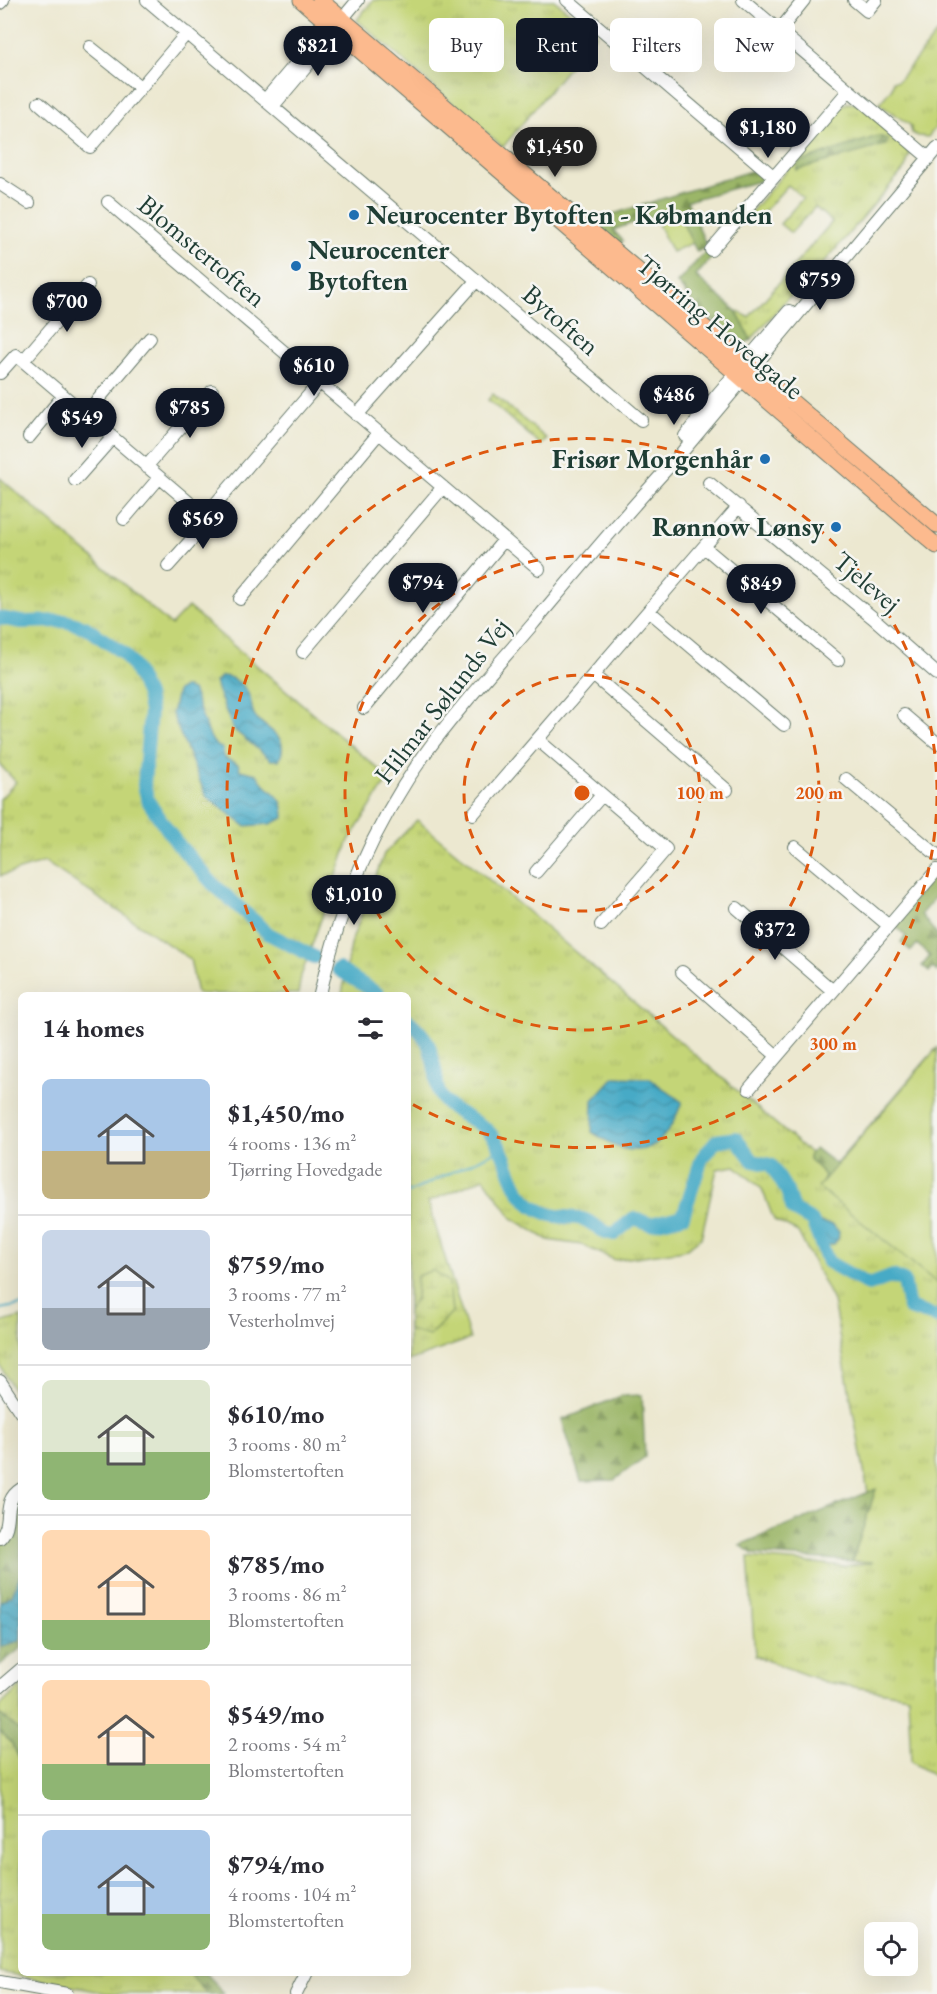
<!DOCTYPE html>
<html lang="en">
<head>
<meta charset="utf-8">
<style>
	:root { --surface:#fff; --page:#f2f2f3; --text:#2b2b33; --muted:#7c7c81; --line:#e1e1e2; --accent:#111827 }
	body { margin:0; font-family:"EB Garamond",serif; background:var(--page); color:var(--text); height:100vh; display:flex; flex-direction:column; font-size:22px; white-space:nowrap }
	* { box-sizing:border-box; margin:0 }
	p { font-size:20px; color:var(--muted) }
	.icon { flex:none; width:33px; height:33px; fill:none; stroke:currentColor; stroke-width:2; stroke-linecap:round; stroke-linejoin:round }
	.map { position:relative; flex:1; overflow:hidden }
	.drawer { position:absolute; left:18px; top:992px; width:393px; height:984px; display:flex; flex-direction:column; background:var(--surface); border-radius:9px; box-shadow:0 6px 24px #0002 }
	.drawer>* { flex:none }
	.guide { position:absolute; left:429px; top:18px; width:417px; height:54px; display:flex; gap:12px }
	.fabs { position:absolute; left:864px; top:1922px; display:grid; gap:12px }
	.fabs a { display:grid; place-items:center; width:54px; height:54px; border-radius:9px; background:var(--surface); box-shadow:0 6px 24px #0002; font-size:30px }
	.price { position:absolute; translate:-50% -51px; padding:0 14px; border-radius:21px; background:var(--accent); color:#fff; font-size:20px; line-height:39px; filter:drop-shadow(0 2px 3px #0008) }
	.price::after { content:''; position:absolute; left:50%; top:36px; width:18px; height:14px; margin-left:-9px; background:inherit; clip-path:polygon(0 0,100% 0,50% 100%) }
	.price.active { background:#222; color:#fff }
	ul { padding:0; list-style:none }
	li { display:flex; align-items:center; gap:18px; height:150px; padding:0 24px }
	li+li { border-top:2px solid var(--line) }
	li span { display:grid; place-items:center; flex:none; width:168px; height:120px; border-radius:9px; color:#555 }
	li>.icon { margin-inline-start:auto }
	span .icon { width:72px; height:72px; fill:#fffc; stroke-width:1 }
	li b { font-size:26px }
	h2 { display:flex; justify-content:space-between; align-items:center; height:72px; padding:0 24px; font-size:26px }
	.pill { padding:0 21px; border-radius:9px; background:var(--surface); box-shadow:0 6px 24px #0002; font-size:21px; line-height:54px }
	.pill.active { background:var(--accent); color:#fff }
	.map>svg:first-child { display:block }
	.grass { fill:url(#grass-tufts); stroke:#728956; stroke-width:1.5 }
	.forest { fill:url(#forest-firs); stroke:#5d7a4e; stroke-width:1.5 }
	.wetland { fill:url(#wetland-marsh); stroke:#728956; stroke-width:1.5 }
	.park { fill:url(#park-dots); stroke:#728956; stroke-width:1.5 }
	.pitch { fill:#c4d577; stroke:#728956; stroke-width:1.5 }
	.water { fill:url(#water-waves); stroke:#33747d; stroke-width:1.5 }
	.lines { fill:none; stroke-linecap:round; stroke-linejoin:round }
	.stream { stroke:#47aac6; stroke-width:2 }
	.river { stroke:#47aac6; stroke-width:14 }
	.minor-casing { stroke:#67796b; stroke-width:14 }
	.major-casing { stroke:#67796b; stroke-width:17 }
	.minor { stroke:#fff; stroke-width:12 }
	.major { stroke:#fcba8e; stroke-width:15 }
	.ring { fill:none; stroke:#de580e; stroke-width:3; stroke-dasharray:10 8 }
	.poi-dot { fill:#1f6fb2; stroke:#f6f6f2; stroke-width:2 }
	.labels { text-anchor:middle; stroke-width:5; stroke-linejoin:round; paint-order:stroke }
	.poi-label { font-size:27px; font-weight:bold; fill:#1f3d34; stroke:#f6f6f2; text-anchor:start }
	.street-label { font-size:27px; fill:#1f3d34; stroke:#f6f6f2 }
	.centre { fill:#de580e; stroke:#f6f6f2; stroke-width:3 }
	.ring-label { font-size:18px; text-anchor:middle; font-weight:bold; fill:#de580e; stroke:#f6f6f2; stroke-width:5; stroke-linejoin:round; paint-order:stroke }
</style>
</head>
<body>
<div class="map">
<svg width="937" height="1994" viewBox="0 0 937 1994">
	<defs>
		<pattern id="grass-tufts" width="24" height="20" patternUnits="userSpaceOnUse" patternTransform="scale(1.5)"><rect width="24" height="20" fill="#c4d577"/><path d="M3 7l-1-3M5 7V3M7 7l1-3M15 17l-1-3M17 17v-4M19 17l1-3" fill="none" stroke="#a8b868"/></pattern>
		<pattern id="forest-firs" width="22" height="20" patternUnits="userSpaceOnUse" patternTransform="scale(1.5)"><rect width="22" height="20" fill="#9bb668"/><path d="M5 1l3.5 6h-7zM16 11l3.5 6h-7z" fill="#7e9556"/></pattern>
		<pattern id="wetland-marsh" width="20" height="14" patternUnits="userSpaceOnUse" patternTransform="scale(1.5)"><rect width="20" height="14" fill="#c4d577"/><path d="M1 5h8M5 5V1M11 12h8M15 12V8" fill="none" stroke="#a8b868"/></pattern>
		<pattern id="park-dots" width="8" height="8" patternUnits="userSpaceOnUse" patternTransform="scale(1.5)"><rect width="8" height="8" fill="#c4d577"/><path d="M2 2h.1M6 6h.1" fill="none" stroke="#a8b868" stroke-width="1.8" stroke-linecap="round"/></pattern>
		<pattern id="water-waves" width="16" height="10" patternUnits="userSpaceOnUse" patternTransform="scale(1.5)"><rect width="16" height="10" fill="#47aac6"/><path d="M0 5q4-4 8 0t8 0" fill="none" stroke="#3b8ca2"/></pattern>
	</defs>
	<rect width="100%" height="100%" fill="#f6f6f2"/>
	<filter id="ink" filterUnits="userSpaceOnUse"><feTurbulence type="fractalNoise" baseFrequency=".0167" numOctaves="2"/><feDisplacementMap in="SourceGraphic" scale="12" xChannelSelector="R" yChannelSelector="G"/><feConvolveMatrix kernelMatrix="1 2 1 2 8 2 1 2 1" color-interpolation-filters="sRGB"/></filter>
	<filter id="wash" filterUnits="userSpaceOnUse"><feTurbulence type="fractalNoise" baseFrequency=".008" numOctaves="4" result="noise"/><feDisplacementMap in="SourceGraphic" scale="24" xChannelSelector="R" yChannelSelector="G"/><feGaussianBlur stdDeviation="1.35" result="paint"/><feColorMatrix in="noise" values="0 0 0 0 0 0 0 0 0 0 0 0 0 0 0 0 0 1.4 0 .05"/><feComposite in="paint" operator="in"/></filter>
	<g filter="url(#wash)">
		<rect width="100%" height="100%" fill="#ece8d0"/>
		<path class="grass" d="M 373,0 L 554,0 L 596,34 L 503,147 L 357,20 Z
			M 937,33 L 937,121 L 935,123 L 937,126 L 928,137 L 918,136 L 912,133 L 910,125 L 879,104 L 892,88 L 893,81 L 898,81 Z
			M 847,103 C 851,103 853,103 857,104 C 869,110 903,142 910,154 L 905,168 L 804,286 L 786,300 L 751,340 L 736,311 L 749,317 L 832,222 L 815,207 L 791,233 L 780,224 L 803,198 L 788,185 L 761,215 L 764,219 L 759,224 L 751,217 L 751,212 L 841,106 Z
			M 0,478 L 171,625 L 188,607 L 389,778 L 349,840 L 301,976 L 298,994 L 197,994 L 190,959 L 45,862 L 0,876 L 0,799 L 16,782 L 0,765 Z
			M 417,820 L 526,910 L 810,1153 L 809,1159 L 937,1277 L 937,1778 L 911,1762 L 908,1696 L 825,1682 L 755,1656 L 748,1557 L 844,1566 L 873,1562 L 852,1561 L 875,1490 L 868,1493 L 833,1301 L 798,1232 L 774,1220 L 762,1189 L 735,1166 L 717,1169 L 701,1238 L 684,1250 L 615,1260 L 582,1245 L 548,1240 L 512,1218 L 484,1178 L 428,1202 L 470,1339 L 408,1361 L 408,994 L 342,994 L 352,940 L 384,854 Z
			M 21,1317 L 21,1403 L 0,1365 L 0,1323 Z
			M 21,1686 L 21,1732 L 0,1714 L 0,1706 Z
			M 0,1731 L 11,1742 L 21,1762 L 21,1972 L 189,1973 L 207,1994 L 111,1994 L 0,1972 Z"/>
		<path class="forest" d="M 878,136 L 888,139 L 886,145 L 796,170 L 799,162 Z
			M 757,169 L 763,180 L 687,201 L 707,247 L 697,252 L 675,208 L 613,230 L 623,241 L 618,245 L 591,221 Z
			M 706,251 L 713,256 L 696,276 L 736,311 L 751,340 L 742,344 L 697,307 L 677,283 Z
			M 937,871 L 937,895 L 921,914 L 937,935 L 937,972 L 933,968 L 929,972 L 922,966 L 930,956 L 917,944 L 911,951 L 901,942 L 906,936 L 893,924 Z
			M 935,1050 L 937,1051 L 822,1183 L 825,1175 L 809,1159 L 810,1153 L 816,1149 L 836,1164 Z
			M 642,1395 L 645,1457 L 614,1480 L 581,1481 L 562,1420 L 621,1396 Z
			M 876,1489 L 852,1561 L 753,1554 L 740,1545 Z
			M 21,1500 L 21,1648 L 0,1665 L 0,1540 L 13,1531 L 16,1504 Z
			M 0,1714 L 21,1732 L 21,1762 L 11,1742 L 0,1731 Z
			M 189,1973 L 206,1973 L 224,1994 L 207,1994 Z"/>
		<path class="wetland" d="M 433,1270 L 449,1282 L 452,1312 L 429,1336 L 408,1330 L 408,1310 L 416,1299 L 417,1276 Z"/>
		<path class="park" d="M 493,394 L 547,439 L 541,445 L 488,400 Z"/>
		<path class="pitch" d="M 676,209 L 692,243 L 672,252 L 655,218 Z
			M 937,1048 L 937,1283 L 818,1187 Z"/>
		<path class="water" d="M 222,676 C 234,676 246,686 250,698 C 252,703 251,710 255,716 C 264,730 292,735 279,760 L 271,760 L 233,729 L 217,689 L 215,682 Z
			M 184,687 L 192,690 C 198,702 207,737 215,744 C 217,747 221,747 223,749 L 223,755 L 226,759 L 238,764 L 240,770 L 257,774 C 268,795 284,791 284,818 L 270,824 L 245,826 L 206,796 L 172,714 L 177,691 Z
			M 614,1077 L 649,1078 L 682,1102 C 672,1129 656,1159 621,1148 C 611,1145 601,1137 592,1132 L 593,1100 Z
			M 812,1221 L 833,1225 L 839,1232 L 838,1239 L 834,1244 L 821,1246 Z
			M 21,1573 L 21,1636 L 19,1641 L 1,1646 L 0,1602 L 12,1595 Z"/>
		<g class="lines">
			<path class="stream" d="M 408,1193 L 501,1149
				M 0,1309 L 21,1305"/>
			<path class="river" d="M 0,618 L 21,622 L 65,621 L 85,627 L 123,653 L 134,667 L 147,695 L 150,712 L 144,785 L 148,801 L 176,842 L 213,884 L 269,934 L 314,957
				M 338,969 L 378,994
				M 408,1020 C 430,1039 431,1048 436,1075 C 437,1081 437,1088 439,1093 C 447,1112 472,1117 486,1129 C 514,1154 505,1198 546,1213 C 561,1219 569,1216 582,1219 C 593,1221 597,1232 614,1234 L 634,1218 L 650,1224 L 683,1216 L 702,1158 L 716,1141 L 736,1138 L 753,1161 L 771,1165 L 787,1191 L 793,1210 L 812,1221 L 828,1262 L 869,1285 L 893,1276 L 904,1281 L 909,1308 L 937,1317"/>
		</g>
	</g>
	<g filter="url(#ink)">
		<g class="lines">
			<g class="minor-casing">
				<path id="minor" d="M 147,0 L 641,420
					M 567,0 L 773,176
					M 743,0 L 929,158
					M 854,0 L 867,11 L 876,0
					M 0,3 L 3,0
					M 343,18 L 358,0
					M 779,31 L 804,0
					M 90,47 L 140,87
					M 266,99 L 321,34 L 333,29
					M 39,103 L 90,147 L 187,33
					M 273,106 L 328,41 L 333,29
					M 0,184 L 29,203
					M 108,202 L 539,569
					M 711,250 L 849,90
					M 23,361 L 88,285
					M 0,373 L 16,355 L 205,516 L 320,382
					M 85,415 L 150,338
					M 357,415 L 477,280
					M 685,436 L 716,396 L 789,311
					M 29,437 L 63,396
					M 146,467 L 212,391
					M 75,480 L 112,438
					M 709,483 L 872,617 L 937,674
					M 124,519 L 159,478
					M 704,547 L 838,660
					M 168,566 L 202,528 L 205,516
					M 240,599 L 379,433
					M 649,611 L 784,725
					M 303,652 L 443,487
					M 593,675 L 727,790
					M 364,708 L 504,540
					M 904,715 L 937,743
					M 538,740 L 666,849 L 601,925
					M 846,779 L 937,855
					M 473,814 L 739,506
					M 795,847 L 889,926
					M 536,872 L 602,795
					M 737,908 L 833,991
					M 682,972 L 777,1056
					M 320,994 C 339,906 374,824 427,751 C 459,707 497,666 532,625 C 580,568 627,511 678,457 L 937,148
					M 749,1089 L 937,870
					M 0,1381 L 21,1413
					M 0,1538 C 15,1522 0,1502 21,1489
					M 0,1687 L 21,1669
					M 0,1982 L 67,1994
					M 296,1994 L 307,1972"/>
			</g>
			<g class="major-casing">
				<path id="major" d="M 301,0 L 937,546
					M 320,0 L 937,525"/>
			</g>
			<use href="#minor" class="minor"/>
			<use href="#major" class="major"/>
		</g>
	</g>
	<g class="ring">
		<circle cx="582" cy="793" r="118"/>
		<circle cx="582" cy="793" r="237"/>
		<path d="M937 796A355 355 0 0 1 410 1103M289 994A355 355 0 1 1 937 790"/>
	</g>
	<g class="poi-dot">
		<circle cx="354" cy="215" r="6"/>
		<circle cx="296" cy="266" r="6"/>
		<circle cx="765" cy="459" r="6"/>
		<circle cx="836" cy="527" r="6"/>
	</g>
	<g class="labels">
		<g class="poi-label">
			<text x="366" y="224">Neurocenter Bytoften - Købmanden</text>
			<text x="308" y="259">Neurocenter<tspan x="308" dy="31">Bytoften</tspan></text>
			<text x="753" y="468" text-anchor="end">Frisør Morgenhår</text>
			<text x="824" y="536" text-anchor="end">Rønnow Lønsy</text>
		</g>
		<g class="street-label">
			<text transform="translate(202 251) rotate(40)" y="9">Blomstertoften</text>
			<text transform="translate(561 320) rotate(41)" y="9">Bytoften</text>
			<text transform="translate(720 327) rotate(40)" y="9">Tjørring Hovedgade</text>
			<text transform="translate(867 582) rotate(40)" y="9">Tjelevej</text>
			<text transform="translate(442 701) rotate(-52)" y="9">Hilmar Sølunds Vej</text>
		</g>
	</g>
	<circle cx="582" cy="793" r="9" class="centre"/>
	<g class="ring-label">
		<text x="700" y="799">100 m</text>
		<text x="819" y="799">200 m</text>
		<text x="833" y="1050">300 m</text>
	</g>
</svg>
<div class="fabs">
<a><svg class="icon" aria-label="locate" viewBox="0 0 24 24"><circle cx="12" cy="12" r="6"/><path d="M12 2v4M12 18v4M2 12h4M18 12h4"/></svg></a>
</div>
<b class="price" style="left:318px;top:77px">$821</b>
<b class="price" style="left:768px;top:159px">$1,180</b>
<b class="price active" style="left:555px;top:178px">$1,450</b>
<b class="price" style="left:820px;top:311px">$759</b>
<b class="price" style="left:67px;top:333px">$700</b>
<b class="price" style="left:314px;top:397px">$610</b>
<b class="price" style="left:674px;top:426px">$486</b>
<b class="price" style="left:190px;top:439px">$785</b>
<b class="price" style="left:82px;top:449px">$549</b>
<b class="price" style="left:203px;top:550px">$569</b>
<b class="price" style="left:423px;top:614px">$794</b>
<b class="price" style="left:761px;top:615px">$849</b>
<b class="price" style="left:354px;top:926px">$1,010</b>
<b class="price" style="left:775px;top:961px">$372</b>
<div class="guide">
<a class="pill">Buy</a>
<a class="pill active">Rent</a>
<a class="pill">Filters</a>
<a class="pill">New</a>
</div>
<section class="drawer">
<h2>14 homes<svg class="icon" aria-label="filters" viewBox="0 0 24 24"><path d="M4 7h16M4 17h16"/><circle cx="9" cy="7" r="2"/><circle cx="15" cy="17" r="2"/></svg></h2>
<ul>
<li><span style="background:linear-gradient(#a9c7e8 60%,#c2b280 0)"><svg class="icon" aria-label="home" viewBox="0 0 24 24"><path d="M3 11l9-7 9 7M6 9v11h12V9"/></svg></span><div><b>$1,450/mo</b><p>4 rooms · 136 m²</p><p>Tjørring Hovedgade</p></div></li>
<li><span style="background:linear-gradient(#c9d6e8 65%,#9aa5b1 0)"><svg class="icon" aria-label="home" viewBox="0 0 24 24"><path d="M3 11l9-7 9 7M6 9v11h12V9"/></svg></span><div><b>$759/mo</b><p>3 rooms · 77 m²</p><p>Vesterholmvej</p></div></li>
<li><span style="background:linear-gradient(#dfe7d0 60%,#8fb573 0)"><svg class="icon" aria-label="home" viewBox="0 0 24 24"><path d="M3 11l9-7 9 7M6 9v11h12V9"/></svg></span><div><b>$610/mo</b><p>3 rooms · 80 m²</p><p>Blomstertoften</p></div></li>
<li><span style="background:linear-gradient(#ffd9b3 75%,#8fb573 0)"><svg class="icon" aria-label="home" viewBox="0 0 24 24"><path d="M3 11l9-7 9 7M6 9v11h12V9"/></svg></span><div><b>$785/mo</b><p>3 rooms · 86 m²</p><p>Blomstertoften</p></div></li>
<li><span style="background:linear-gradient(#ffd9b3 70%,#8fb573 0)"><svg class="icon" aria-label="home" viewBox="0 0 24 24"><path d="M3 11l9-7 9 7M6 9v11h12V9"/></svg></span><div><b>$549/mo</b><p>2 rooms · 54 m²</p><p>Blomstertoften</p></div></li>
<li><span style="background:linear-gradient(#a9c7e8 70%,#8fb573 0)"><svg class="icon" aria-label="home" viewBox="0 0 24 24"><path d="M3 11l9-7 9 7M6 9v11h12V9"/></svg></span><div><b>$794/mo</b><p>4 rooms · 104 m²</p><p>Blomstertoften</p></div></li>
</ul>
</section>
</div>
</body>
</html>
